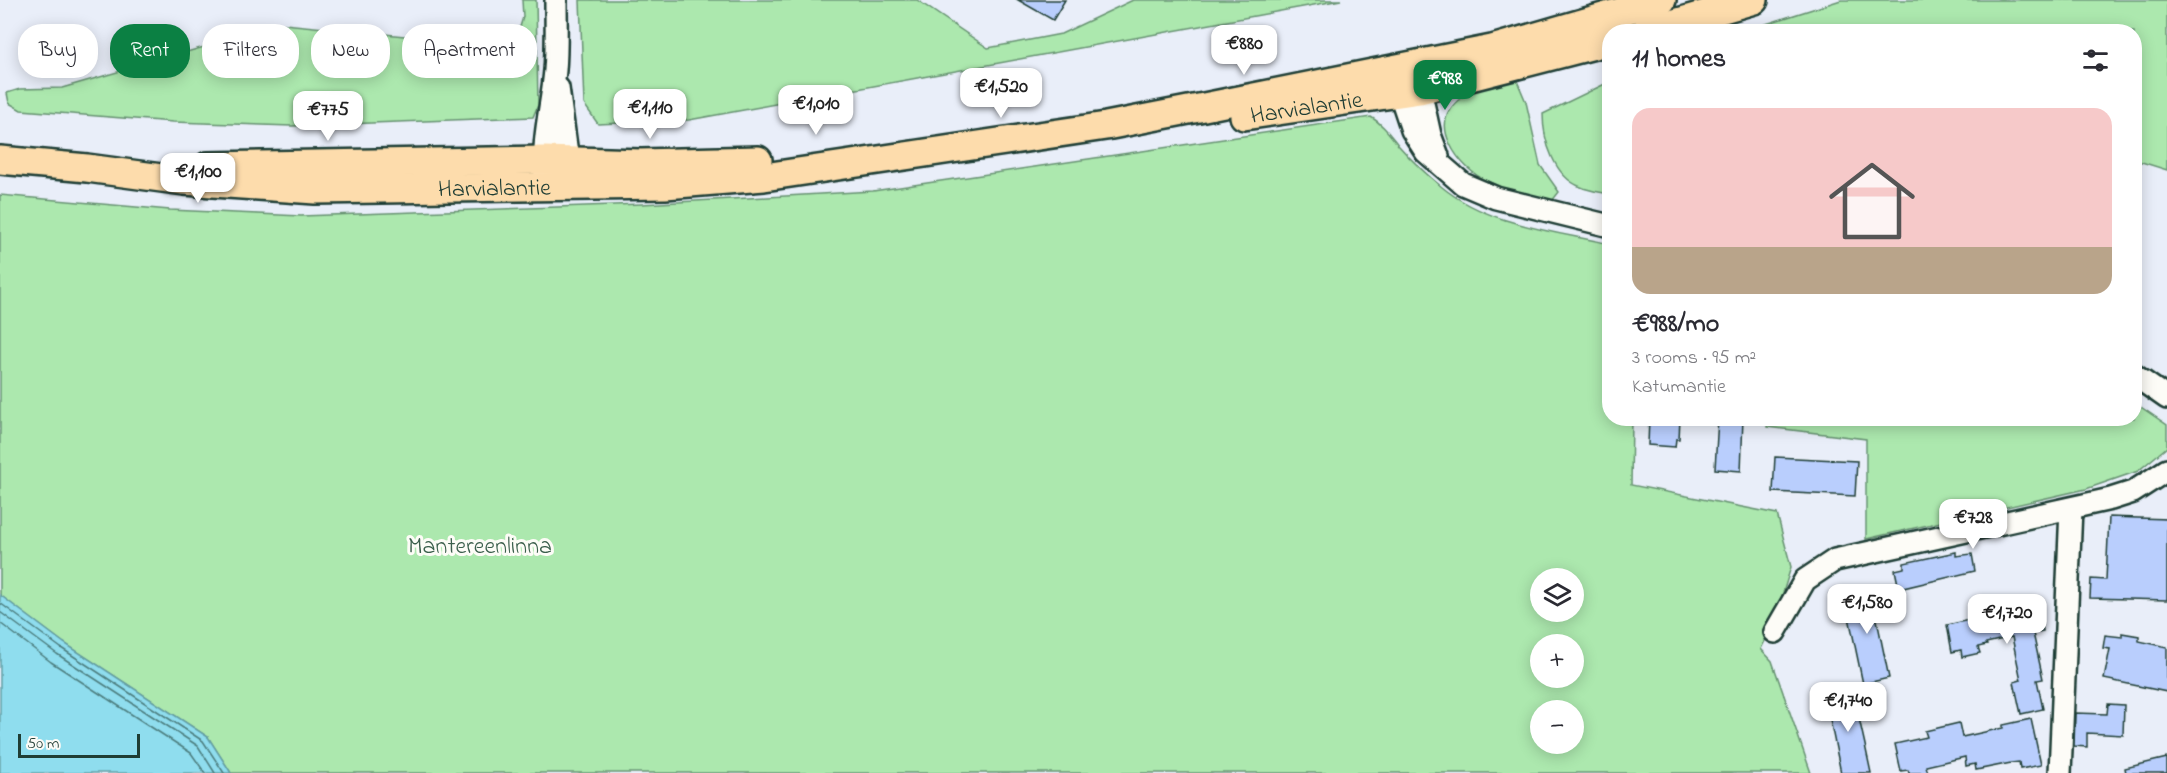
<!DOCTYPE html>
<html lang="en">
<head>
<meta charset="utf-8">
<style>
	:root { --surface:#fff; --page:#f7f7f7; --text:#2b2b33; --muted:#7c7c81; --accent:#0b8043 }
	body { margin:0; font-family:"Indie Flower",sans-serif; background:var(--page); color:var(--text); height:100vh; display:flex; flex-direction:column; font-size:22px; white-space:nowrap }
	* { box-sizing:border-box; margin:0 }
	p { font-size:20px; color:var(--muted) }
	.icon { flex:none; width:33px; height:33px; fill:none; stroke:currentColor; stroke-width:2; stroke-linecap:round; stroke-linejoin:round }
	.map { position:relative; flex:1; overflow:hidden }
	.sheet { position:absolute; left:1602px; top:24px; width:540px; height:402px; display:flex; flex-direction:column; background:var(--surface); border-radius:24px; box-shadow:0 3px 15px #0003 }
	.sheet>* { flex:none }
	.guide { position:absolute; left:18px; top:24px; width:570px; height:54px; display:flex; gap:12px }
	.fabs { position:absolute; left:1530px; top:568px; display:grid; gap:12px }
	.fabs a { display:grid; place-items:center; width:54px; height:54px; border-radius:50%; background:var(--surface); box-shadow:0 3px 15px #0003; font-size:30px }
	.scale { position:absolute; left:18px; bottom:15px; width:122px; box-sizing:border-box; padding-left:6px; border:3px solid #1f3d34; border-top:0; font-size:16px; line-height:21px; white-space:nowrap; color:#1f3d34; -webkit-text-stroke:4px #fdfcf7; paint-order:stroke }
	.price { position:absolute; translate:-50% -51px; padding:0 14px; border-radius:12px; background:#fff; color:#222; font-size:20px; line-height:39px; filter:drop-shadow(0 2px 3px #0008) }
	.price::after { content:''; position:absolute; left:50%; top:36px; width:18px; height:14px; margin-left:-9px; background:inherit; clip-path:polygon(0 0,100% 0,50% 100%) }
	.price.on { background:var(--accent); color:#fff }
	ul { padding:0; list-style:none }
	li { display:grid; align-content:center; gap:12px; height:318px; padding:0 30px }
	li span { display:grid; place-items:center; height:186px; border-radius:18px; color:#555 }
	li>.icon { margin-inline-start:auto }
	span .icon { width:108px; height:108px; fill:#fffc; stroke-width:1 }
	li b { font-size:26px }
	h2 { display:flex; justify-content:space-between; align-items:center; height:72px; padding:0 30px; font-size:26px }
	.pill { padding:0 21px; border-radius:24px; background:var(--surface); box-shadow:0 3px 15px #0003; font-size:21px; line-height:54px }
	.pill.on { background:var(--accent); color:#fff }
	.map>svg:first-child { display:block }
	.green { fill:#ace8ae; stroke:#669271; stroke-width:1.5; fill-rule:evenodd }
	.water { fill:#8fddee; stroke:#629da4; stroke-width:1.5 }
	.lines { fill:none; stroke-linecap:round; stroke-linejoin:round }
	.shore { stroke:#4c7d7e; stroke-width:1.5 }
	.building { fill:#b9cefd; stroke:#1f3d34; stroke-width:1.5 }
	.minor-casing { stroke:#1f3d34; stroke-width:26 }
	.major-casing { stroke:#1f3d34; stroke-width:32 }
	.minor { stroke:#fdfcf7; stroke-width:21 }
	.major { stroke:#fddcac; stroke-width:27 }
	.labels { text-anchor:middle; stroke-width:6; stroke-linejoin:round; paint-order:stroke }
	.street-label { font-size:24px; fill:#1f3d34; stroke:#fdfcf7 }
	.park-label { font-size:24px; fill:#3b5f4c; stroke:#fdfcf7 }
</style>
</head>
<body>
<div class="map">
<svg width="2167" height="773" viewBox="0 0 2167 773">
	<rect width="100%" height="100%" fill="#e9eef9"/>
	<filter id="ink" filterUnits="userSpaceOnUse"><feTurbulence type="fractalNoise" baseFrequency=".0167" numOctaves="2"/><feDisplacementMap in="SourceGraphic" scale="12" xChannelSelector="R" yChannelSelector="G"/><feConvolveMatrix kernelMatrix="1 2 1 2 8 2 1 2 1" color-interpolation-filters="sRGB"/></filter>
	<g filter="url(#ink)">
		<path class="green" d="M 522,0 L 536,0 L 538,105 L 533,117 L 292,126 L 173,122 L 21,110 L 9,103 L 7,93 L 20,89 L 62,88 L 284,24 L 465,42 L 500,38 L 520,27 L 523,17 Z
			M 580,0 L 917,0 L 988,48 L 1061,34 L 1133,0 L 1341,0 L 689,120 L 598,124 L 584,104 Z
			M 1841,0 L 2167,0 L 2167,170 L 2135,160 L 2134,32 L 1744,31 Z
			M 1515,76 L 1526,102 L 1540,165 L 1559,192 L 1552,201 C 1531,196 1509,192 1489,182 C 1473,175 1458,161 1450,144 C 1429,100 1483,85 1515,76 Z
			M 1609,82 L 1609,194 C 1600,192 1590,191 1581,187 C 1554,177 1543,140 1543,114 Z
			M 1371,117 C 1384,125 1390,135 1399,146 C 1412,161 1427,175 1442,187 C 1488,225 1553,231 1609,244 L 1610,418 L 1632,419 L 1631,485 L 1777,514 L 1791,567 L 1773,625 L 1761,649 L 1772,661 L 1811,773 L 231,773 L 208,737 L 64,643 L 0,595 L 0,195 L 170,210 L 301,216 L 642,204 L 873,191 ZM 1540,579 L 1574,579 L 1574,612 L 1540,612 ZM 1540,645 L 1574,645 L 1574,678 L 1540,678 ZM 1540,711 L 1574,711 L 1574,744 L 1540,744 Z
			M 2135,403 L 2167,425 L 2167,447 L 2138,471 L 2086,489 L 1866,539 L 1866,439 L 1767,427 L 1768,418 L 2134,418 Z"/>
		<path class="water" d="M 0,595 L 64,643 L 208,737 L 231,773 L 0,773 Z"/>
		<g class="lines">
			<path class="shore" d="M 0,603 L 61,648 L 203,741 L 224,773
				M 0,612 L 57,654 L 198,746 L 215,773
				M 0,623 L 51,662 L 191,753 L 205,773"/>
		</g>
		<path class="building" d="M 1018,0 L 1065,0 L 1053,20 Z
			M 1649,418 L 1680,418 L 1679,439 L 1676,439 L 1675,447 L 1648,445 Z
			M 1718,418 L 1743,418 L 1741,471 L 1715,469 Z
			M 1775,457 L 1857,461 L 1855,496 L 1773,492 Z
			M 2109,517 L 2167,519 L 2167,600 L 2090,598 L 2091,579 L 2106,580 Z
			M 1956,552 L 1956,556 L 1972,554 L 1975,571 L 1899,589 L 1895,570 L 1904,568 L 1904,563 Z
			M 1870,586 L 1889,678 L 1863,684 L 1845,598 L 1849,597 L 1847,590 Z
			M 2038,602 L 2043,631 L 2033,633 L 2043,679 L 2037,680 L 2043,709 L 2021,714 L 2014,682 L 2021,680 L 2012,637 L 1986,643 L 1987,645 L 1978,647 L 1980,653 L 1962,657 L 1961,650 L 1952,652 L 1947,625 L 1978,618 L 1977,615 Z
			M 2122,633 L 2139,636 L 2139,641 L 2167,647 L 2167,692 L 2104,679 L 2110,649 L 2103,648 L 2105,635 L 2122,637 Z
			M 1852,687 L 1865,745 L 1871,773 L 1841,773 L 1826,700 L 1832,699 L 1831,692 Z
			M 2108,704 L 2124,705 L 2123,735 L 2087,733 L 2087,747 L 2074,746 L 2075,713 L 2107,714 Z
			M 2031,719 L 2041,765 L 2020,769 L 2019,762 L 2011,763 L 1976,770 L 1975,764 L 1966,766 L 1965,757 L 1926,766 L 1928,773 L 1909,773 L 1908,770 L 1901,771 L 1895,744 L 1927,737 L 1925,731 L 1959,723 L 1962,737 L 2003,728 L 2003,725 Z
			M 2167,758 L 2167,773 L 2126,773 L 2125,768 Z"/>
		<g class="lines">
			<g class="minor-casing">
				<path id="minor" d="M 1417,76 L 1430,135 L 1438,156
					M 1395,79 L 1412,130 L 1426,152 L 1463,184 L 1496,198 L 1610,226
					M 558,88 L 568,161 L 568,176
					M 545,176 C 542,139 552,106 555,70 C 557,47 556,23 556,0
					M 2134,375 L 2167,398
					M 1775,632 L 1805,580 L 1835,560 L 2111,499 L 2133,492 L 2167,470
					M 2060,773 L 2071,508"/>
			</g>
			<g class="major-casing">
				<g id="major">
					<path d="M 1644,32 L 1754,0"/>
					<path id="s1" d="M 1244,116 L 1420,90 L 1610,41"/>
					<path id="s2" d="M 0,160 L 87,168 L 184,181 L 315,190 L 665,185 L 764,177 L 1106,126 L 1204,107 L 1492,49 L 1662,0"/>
					<path d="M 208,166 L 544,160 L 641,163 L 758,160"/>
				</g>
			</g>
			<use href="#minor" class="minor"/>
			<use href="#major" class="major"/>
		</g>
	</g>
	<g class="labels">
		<g class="street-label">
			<text dy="8" stroke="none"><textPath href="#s1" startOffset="63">Harvialantie</textPath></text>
			<text dy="8" stroke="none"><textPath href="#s2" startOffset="496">Harvialantie</textPath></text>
		</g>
		<g class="park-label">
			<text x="480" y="553">Mantereenlinna</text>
		</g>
	</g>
</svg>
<div class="fabs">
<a><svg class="icon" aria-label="layers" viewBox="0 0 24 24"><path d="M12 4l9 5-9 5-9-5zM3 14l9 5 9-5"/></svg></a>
<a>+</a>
<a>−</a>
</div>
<div class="scale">50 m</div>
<b class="price" style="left:1244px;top:76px">€880</b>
<b class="price on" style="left:1445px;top:111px">€988</b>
<b class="price" style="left:1001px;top:119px">€1,520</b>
<b class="price" style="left:816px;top:136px">€1,010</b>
<b class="price" style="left:650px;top:140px">€1,110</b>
<b class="price" style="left:328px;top:142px">€775</b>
<b class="price" style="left:198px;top:204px">€1,100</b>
<b class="price" style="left:1973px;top:550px">€728</b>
<b class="price" style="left:1867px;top:635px">€1,580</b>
<b class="price" style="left:2007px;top:645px">€1,720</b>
<b class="price" style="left:1848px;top:733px">€1,740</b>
<div class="guide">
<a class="pill">Buy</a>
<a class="pill on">Rent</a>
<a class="pill">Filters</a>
<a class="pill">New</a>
<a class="pill">Apartment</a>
</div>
<section class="sheet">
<h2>11 homes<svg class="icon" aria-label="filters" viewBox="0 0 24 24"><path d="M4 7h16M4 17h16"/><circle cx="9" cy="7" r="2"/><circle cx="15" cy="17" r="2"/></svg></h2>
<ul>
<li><span style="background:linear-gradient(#f6c9c9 75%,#b9a48a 0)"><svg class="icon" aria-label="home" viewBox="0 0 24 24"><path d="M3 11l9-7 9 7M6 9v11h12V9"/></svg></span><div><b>€988/mo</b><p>3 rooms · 95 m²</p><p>Katumantie</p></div></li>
</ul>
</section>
</div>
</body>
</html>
